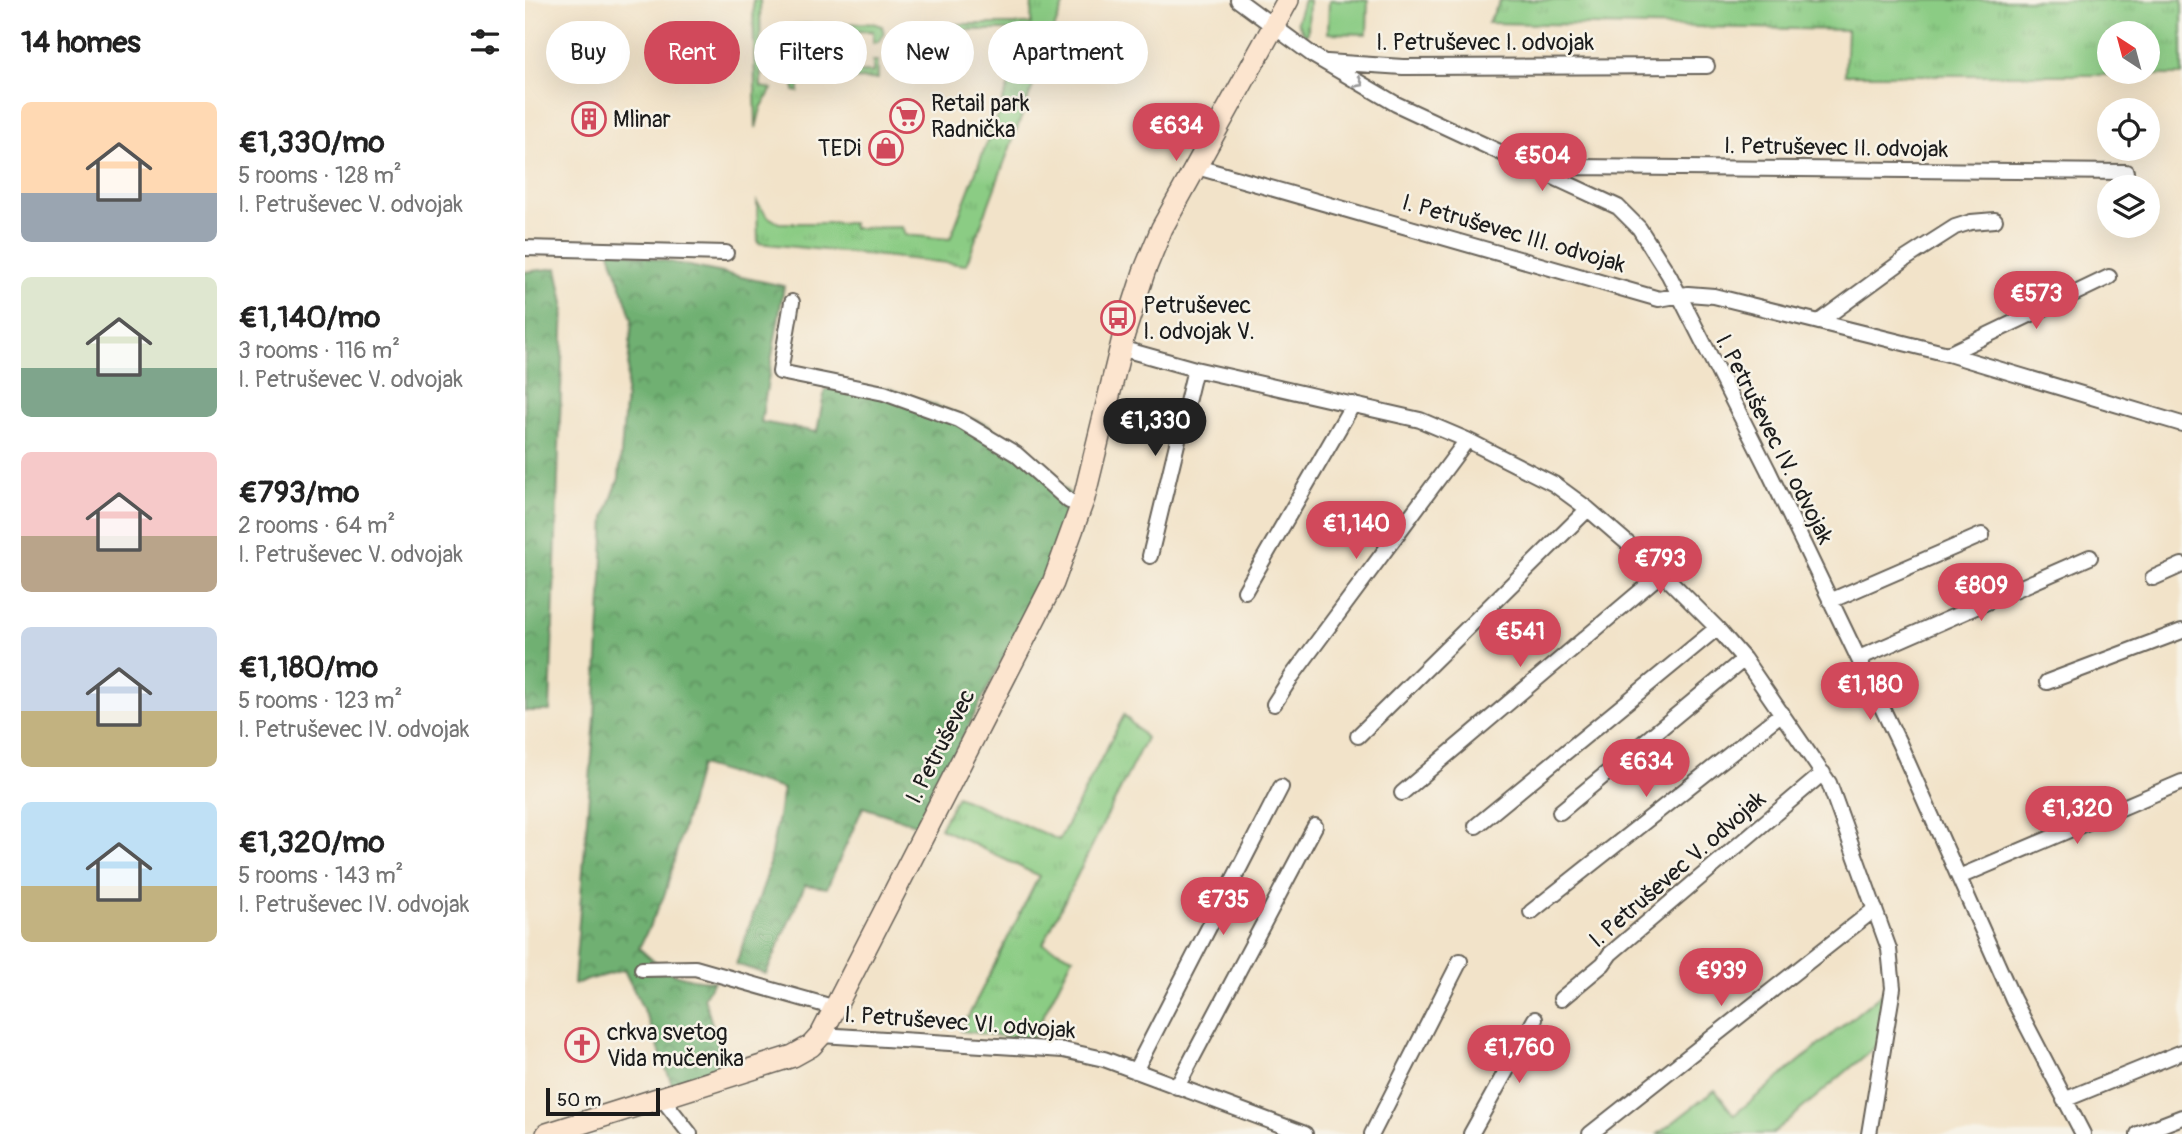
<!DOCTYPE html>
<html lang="en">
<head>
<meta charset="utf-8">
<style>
	:root { --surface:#fff; --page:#f2f2f2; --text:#222; --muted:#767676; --accent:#d1495b }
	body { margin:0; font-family:Pangolin,sans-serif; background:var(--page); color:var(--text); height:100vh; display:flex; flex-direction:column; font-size:26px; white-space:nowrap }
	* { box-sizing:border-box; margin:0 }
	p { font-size:23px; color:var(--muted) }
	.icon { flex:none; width:38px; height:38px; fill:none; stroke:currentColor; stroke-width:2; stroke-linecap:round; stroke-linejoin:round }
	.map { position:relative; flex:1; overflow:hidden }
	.sheet { display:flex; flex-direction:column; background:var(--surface); width:525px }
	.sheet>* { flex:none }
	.guide { position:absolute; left:21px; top:21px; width:665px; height:63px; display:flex; gap:14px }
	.needle { width:46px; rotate:324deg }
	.controls { position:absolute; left:1572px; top:21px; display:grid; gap:14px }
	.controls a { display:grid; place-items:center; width:63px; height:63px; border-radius:50%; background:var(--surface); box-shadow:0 7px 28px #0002; font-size:35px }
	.scale { position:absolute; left:21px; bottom:18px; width:114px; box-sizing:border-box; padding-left:7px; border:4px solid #1c1c1c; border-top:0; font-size:19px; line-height:24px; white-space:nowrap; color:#1c1c1c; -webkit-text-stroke:5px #f7f3e8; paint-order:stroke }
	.price { position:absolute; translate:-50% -60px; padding:0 16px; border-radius:24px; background:var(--accent); color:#fff; font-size:23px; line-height:46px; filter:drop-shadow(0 2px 4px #0008) }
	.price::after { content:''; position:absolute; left:50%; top:42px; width:21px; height:16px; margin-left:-10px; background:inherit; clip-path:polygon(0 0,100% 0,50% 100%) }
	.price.current { background:#222; color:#fff }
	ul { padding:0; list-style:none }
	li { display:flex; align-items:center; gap:21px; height:175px; padding:0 21px }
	li span { display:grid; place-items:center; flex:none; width:196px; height:140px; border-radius:10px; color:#555 }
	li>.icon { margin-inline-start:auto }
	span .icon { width:84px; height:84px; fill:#fffc; stroke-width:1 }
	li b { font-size:30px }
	h2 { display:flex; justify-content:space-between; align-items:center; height:84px; padding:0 21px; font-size:30px }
	.pill { padding:0 24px; border-radius:32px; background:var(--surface); box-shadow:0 7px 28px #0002; font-size:24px; line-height:63px }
	.pill.current { background:var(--accent); color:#fff }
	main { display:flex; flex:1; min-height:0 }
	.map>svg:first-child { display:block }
	.grass { fill:url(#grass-tufts); stroke:#547450; stroke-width:2; fill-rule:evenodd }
	.forest { fill:url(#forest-crowns); stroke:#466647; stroke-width:2 }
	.garden { fill:#8bcc84; stroke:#547450; stroke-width:2 }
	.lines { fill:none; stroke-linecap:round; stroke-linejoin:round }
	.street-casing { stroke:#676259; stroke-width:18 }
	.secondary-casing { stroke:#676259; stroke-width:24 }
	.street { stroke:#fff; stroke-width:14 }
	.secondary { stroke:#fce5cf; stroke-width:21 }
	.oneway { stroke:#999 }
	.labels { text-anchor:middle; stroke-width:5; stroke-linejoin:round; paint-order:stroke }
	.street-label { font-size:23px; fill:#1c1c1c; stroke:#f7f3e8 }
	.poi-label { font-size:23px; fill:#1c1c1c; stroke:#f7f3e8; text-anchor:start }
</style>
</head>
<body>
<main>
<section class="sheet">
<h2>14 homes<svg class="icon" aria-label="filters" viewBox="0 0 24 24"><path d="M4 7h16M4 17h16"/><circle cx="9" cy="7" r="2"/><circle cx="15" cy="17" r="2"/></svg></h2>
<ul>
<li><span style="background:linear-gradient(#ffd9b3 65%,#9aa5b1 0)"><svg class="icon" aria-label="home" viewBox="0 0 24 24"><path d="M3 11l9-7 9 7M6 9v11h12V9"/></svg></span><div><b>€1,330/mo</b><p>5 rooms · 128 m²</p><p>I. Petruševec V. odvojak</p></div></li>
<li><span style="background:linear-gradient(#dfe7d0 65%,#7fa58c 0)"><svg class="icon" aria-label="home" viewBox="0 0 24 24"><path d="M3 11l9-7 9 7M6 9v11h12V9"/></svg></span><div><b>€1,140/mo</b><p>3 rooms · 116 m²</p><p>I. Petruševec V. odvojak</p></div></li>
<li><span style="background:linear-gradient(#f6c9c9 60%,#b9a48a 0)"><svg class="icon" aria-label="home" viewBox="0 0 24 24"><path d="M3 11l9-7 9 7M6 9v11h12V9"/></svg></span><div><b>€793/mo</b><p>2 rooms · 64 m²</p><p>I. Petruševec V. odvojak</p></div></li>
<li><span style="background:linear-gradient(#c9d6e8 60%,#c2b280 0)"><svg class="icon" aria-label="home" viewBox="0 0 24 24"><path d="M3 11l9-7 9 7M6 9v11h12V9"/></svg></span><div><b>€1,180/mo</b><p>5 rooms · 123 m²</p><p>I. Petruševec IV. odvojak</p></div></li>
<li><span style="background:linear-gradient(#bfe0f5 60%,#c2b280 0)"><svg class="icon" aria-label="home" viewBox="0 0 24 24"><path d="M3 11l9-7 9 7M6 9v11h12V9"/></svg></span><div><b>€1,320/mo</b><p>5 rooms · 143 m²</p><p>I. Petruševec IV. odvojak</p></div></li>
</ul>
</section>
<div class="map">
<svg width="1657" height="1134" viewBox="0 0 1657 1134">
	<defs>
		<pattern id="grass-tufts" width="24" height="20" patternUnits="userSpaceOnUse" patternTransform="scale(1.75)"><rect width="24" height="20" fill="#8bcc84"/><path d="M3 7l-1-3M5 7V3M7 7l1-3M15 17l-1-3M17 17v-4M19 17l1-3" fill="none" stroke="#77af71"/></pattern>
		<pattern id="forest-crowns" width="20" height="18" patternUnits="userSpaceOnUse" patternTransform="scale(1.75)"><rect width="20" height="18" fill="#70b072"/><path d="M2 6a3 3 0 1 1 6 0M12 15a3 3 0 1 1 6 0" fill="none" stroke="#5b8e5d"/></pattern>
	</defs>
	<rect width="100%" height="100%" fill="#f7f3e8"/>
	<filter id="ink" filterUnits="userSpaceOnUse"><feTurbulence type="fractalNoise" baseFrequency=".0143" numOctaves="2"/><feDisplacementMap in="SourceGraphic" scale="14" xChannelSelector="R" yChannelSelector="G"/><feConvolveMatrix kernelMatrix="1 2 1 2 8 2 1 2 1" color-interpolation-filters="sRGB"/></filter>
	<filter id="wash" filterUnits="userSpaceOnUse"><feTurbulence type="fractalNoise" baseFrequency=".00686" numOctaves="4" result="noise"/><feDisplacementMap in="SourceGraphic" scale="28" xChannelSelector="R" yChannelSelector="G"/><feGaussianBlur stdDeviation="1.57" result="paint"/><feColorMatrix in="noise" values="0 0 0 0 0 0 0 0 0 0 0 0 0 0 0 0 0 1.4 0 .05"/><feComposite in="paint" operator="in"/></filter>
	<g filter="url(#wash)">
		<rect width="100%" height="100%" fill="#f2e3c9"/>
		<path class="grass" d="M 228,0 L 235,0 L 236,87 L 247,89 L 236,108 L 231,128 Z
			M 507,0 L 540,0 L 441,265 L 233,243 L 232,202 L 242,216 L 254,223 L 327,223 L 328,228 L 377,227 L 380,235 L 425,239 L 499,45 L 496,34 L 490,30 L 431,30 L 429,24 L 506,24 Z
			M 779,0 L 784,0 L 783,33 L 780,35 L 772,22 Z
			M 976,0 L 1657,0 L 1657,75 L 1320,75 L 1322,30 L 963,23 ZM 1584,33 L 1622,33 L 1622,72 L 1584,72 Z
			M 348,23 L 357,26 L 359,34 L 353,42 L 348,43 L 348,31 L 274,32 L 273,44 L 270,44 L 269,25 Z
			M 348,61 L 353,61 L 353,79 L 274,80 L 274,92 L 269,91 L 270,62 L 273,62 L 274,73 L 348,72 Z
			M 599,715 L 621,738 L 518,944 L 548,957 L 506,1040 L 436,1031 L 514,876 L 415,828 L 432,796 L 534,840 Z"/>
		<path class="forest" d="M 84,249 L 259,286 L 236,422 L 292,432 L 300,389 L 363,388 L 463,425 L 548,496 L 537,537 L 519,578 L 393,825 L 338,807 L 302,888 L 280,885 L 241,974 L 211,964 L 242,875 L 258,789 L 175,765 L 140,894 L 114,948 C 139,972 155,980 189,981 L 179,997 L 200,1069 L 148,1087 L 122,1017 L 99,970 L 49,984 L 70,717 L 80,517 L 94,478 L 107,319 Z
			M 32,268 L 39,303 L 25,711 L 0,711 L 0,272 Z"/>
		<path class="garden" d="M 804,0 L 843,0 L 842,34 L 803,33 Z
			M 1362,989 L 1355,1043 L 1247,1134 L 1133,1134 L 1190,1090 L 1209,1115 Z"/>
	</g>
	<g filter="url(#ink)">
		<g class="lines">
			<g class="street-casing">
				<path id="street" d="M 713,0 L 789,56 L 871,104 L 1093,207 L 1114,228 L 1144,275 L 1243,470 L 1374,743 L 1488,999 L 1558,1134
					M 802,62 L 878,67 L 1182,66
					M 672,167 L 1134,299 L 1163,294 L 1189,296 L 1423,354 L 1657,424
					M 1022,176 L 1036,168 L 1049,167 L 1601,172
					M 0,248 L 201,253
					M 267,302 L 255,372 L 359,393 L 434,420 L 491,454 L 544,501 L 557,505
					M 1294,322 L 1380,259 L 1430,227 L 1446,222 L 1470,220
					M 595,348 L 670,369 L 895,420 L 942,440 L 1029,484 L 1063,509 L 1137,573 L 1192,628 L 1219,659 L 1304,783 L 1364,949 L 1368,988 L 1344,1134
					M 1423,354 L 1584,277
					M 625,556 L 670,369
					M 1628,578 L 1657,565
					M 720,591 L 828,404
					M 1305,601 L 1457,535
					M 1334,658 L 1565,557
					M 1522,682 L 1657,631
					M 749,704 L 767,676 L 942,440
					M 833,736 L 1063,509
					M 877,793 L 1137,573
					M 1035,812 L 1219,659
					M 951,826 L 1192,628
					M 1434,877 L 1657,782
					M 1006,912 L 1257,713
					M 117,969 L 170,968 L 311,1008
					M 1036,999 L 1078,964 L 1085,954 L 1298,773
					M 296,1035 L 538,1050 L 579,1059 L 780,1134
					M 610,1071 L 756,787
					M 652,1087 L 790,826
					M 136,1097 L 165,1134
					M 1539,1100 L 1657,1052
					M 847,1134 L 935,961
					M 946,1134 L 1010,1019
					M 1065,1134 L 1350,909
					M 1613,1134 L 1657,1117"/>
			</g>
			<g class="secondary-casing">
				<path id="secondary" d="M 22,1134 L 268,1056 L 286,1046 L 296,1035 L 528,583 L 559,498 L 599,334 L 619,272 L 637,228 L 763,0"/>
			</g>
			<use href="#street" class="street"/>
			<use href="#secondary" class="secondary"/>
		</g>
		<defs><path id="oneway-chevron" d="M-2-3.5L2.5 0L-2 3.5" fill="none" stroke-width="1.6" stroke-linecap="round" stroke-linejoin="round" transform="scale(1.75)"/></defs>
		<use class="oneway" href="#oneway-chevron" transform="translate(834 83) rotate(30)"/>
	</g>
	<defs>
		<g id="supermarket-ring" transform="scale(1.75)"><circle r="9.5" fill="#f7f3e8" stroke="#d1495b" stroke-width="1.5"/><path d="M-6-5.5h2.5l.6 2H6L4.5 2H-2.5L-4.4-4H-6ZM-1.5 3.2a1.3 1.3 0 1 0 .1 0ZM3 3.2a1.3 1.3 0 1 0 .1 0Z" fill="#d1495b"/></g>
		<g id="building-ring" transform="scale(1.75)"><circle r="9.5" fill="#f7f3e8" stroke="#d1495b" stroke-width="1.5"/><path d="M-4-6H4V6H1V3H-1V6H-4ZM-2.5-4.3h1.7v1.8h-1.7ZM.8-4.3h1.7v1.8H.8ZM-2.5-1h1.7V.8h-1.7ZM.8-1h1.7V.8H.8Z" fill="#d1495b"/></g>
		<g id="shop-ring" transform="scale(1.75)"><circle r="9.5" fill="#f7f3e8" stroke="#d1495b" stroke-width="1.5"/><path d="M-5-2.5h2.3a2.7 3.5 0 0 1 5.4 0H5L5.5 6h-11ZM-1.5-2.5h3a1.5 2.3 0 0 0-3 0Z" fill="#d1495b"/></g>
		<g id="bus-ring" transform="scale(1.75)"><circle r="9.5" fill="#f7f3e8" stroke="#d1495b" stroke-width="1.5"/><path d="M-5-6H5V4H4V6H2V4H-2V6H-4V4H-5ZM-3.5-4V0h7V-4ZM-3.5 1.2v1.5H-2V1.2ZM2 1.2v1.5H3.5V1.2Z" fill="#d1495b"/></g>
		<g id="church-ring" transform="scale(1.75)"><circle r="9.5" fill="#f7f3e8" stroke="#d1495b" stroke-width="1.5"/><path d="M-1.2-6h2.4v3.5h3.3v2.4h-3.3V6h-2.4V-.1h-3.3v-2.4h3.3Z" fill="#d1495b"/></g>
	</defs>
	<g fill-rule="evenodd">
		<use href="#supermarket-ring" x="382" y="116"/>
		<use href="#building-ring" x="64" y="119"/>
		<use href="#shop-ring" x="361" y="148"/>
		<use href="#bus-ring" x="593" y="318"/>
		<use href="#church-ring" x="57" y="1045"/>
	</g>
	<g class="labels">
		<g class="street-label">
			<text x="960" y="50">I. Petruševec I. odvojak</text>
			<text transform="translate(1311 147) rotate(1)" y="8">I. Petruševec II. odvojak</text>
			<text transform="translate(989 233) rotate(16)" y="8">I. Petruševec III. odvojak</text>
			<text transform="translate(1250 439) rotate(63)" y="8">I. Petruševec IV. odvojak</text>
			<text transform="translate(415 746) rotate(-63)" y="8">I. Petruševec</text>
			<text transform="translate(1152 869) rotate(-41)" y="8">I. Petruševec V. odvojak</text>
			<text transform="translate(435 1022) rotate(4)" y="8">I. Petruševec VI. odvojak</text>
		</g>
		<g class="poi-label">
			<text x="406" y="111">Retail park<tspan x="406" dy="26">Radnička</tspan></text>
			<text x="88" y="127">Mlinar</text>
			<text x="336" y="156" text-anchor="end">TEDi</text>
			<text x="618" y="313">Petruševec<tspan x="618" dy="26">I. odvojak V.</tspan></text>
			<text x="82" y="1040">crkva svetog<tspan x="82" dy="26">Vida mučenika</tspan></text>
		</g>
	</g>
</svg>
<div class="controls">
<a><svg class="needle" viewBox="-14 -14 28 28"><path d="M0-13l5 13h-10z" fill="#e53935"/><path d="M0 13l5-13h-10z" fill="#767676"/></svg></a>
<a><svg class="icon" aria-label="locate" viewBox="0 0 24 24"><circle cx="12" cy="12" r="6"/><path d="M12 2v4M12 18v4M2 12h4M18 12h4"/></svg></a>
<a><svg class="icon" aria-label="layers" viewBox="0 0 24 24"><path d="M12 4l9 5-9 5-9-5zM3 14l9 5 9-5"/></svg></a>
</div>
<div class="scale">50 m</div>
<b class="price" style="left:651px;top:163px">€634</b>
<b class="price" style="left:1017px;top:193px">€504</b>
<b class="price" style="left:1511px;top:331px">€573</b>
<b class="price current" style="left:630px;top:458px">€1,330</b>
<b class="price" style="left:831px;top:561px">€1,140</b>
<b class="price" style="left:1135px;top:596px">€793</b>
<b class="price" style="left:1456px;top:623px">€809</b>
<b class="price" style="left:995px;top:669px">€541</b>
<b class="price" style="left:1345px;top:722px">€1,180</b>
<b class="price" style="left:1121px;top:799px">€634</b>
<b class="price" style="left:1552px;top:846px">€1,320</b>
<b class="price" style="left:698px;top:937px">€735</b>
<b class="price" style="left:1196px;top:1008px">€939</b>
<b class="price" style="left:994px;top:1085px">€1,760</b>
<div class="guide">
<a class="pill">Buy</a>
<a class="pill current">Rent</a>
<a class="pill">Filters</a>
<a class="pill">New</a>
<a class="pill">Apartment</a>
</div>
</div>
</main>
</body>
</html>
